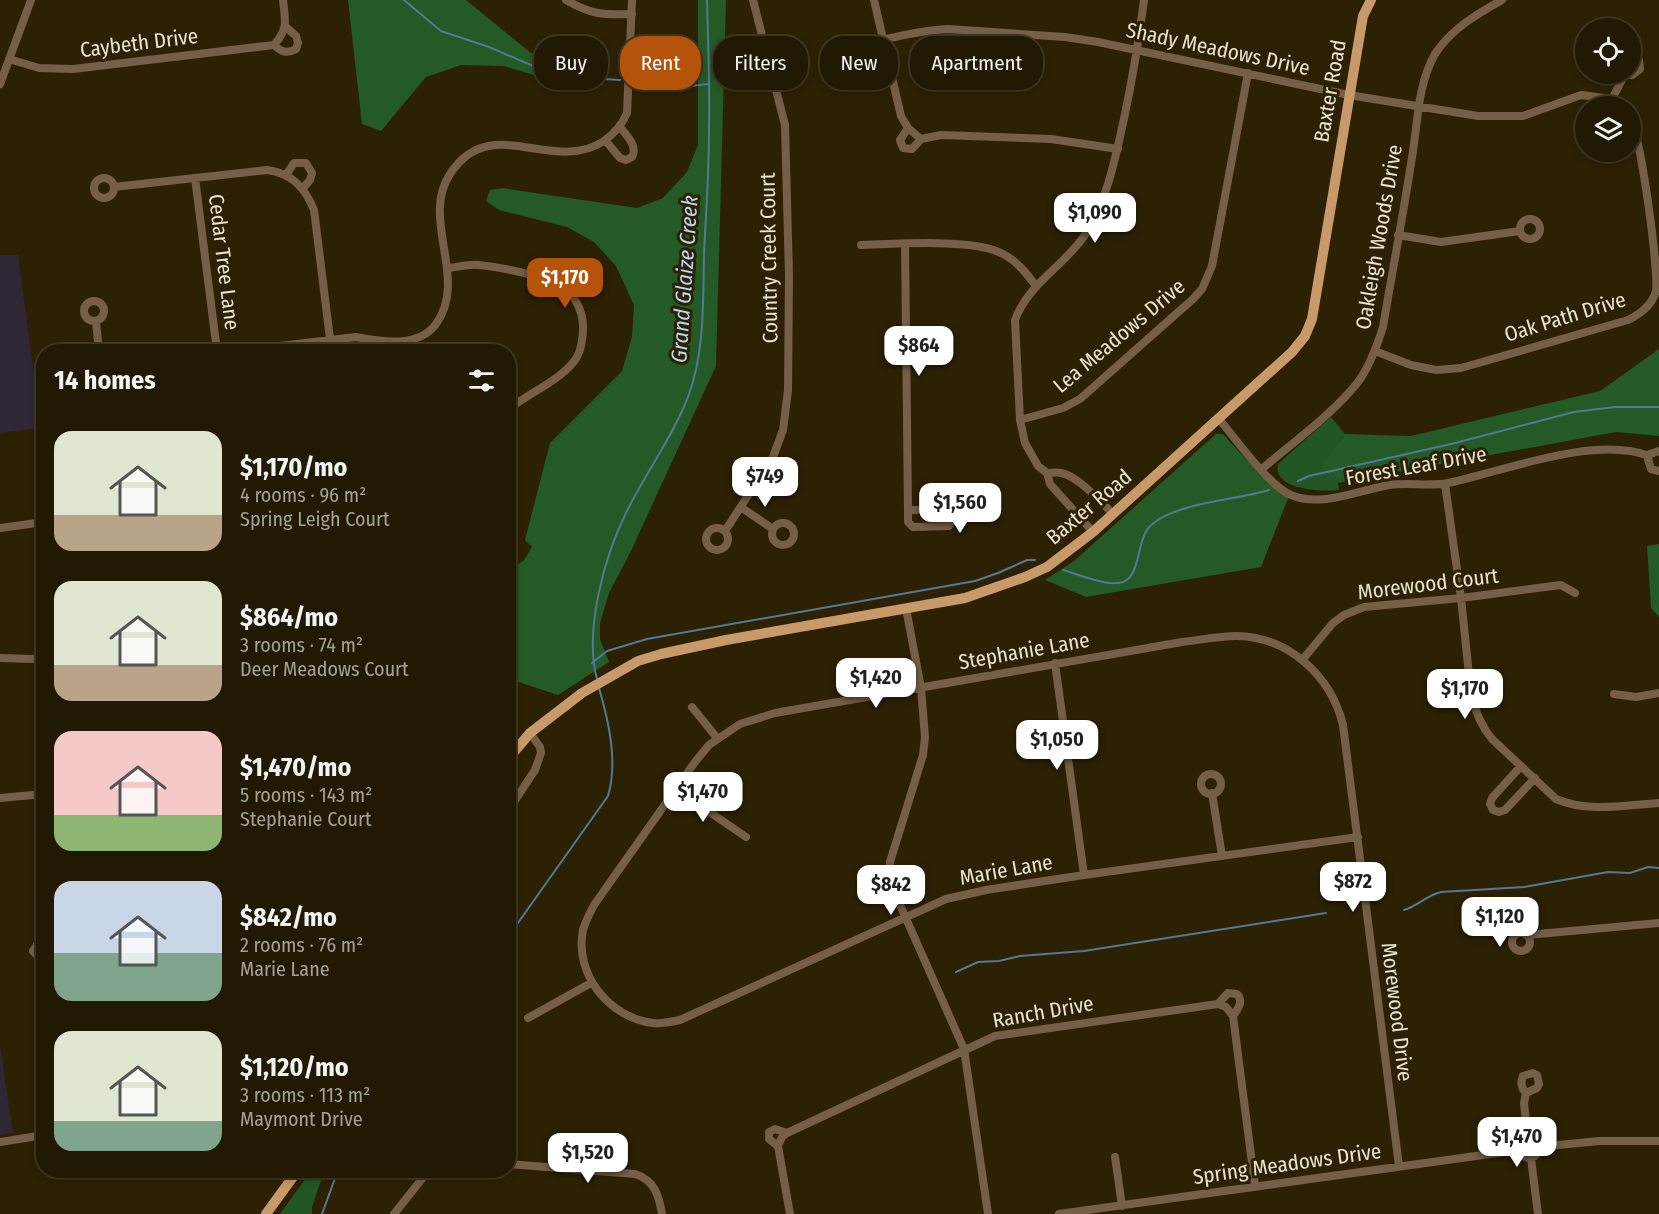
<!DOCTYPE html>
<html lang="en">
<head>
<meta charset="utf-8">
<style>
	:root { --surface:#221903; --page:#2e2612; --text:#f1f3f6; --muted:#a2a09a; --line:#3f3825; --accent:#b45309 }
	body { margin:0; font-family:"Fira Sans Condensed",sans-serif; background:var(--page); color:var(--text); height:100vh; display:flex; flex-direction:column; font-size:22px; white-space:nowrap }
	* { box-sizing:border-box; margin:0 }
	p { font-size:20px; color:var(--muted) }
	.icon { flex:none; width:33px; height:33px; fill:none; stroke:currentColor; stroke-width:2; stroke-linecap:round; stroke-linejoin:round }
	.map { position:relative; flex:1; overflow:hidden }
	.drawer { position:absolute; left:36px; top:344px; width:480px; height:834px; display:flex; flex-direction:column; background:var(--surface); border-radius:24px; box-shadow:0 3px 9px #0003,0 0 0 2px var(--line) }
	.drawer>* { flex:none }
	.hud { position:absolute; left:534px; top:36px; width:570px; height:54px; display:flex; gap:12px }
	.tools { position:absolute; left:1575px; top:18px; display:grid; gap:12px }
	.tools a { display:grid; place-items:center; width:66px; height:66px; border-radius:50%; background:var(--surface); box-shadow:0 3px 9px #0003,0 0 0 2px var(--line); font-size:30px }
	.price { position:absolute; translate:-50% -51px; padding:0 14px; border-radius:12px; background:#fff; color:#222; font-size:20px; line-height:39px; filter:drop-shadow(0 2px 3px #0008) }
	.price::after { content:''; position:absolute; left:50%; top:36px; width:18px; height:14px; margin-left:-9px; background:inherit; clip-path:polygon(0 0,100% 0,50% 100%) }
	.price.active { background:var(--accent); color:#fff }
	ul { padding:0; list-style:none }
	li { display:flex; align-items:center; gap:18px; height:150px; padding:0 18px }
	li span { display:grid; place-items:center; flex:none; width:168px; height:120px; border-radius:18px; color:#555 }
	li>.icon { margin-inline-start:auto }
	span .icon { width:72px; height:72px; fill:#fffc; stroke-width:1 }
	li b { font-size:26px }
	h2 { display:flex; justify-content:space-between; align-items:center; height:72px; padding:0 18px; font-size:26px }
	.chip { padding:0 21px; border-radius:24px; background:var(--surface); box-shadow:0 3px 9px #0003,0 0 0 2px var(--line); font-size:21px; line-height:54px }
	.chip.active { background:var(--accent); color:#fff }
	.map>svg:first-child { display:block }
	.commercial { fill:#2f2636 }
	.green { fill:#225724 }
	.forest { fill:#235a25 }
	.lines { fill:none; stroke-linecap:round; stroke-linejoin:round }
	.stream { stroke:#547897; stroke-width:2 }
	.minor { stroke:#765f47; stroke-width:8 }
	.major { stroke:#c99a69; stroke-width:10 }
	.labels { text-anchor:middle; stroke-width:6; stroke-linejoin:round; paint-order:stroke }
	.street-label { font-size:21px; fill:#ebe3d3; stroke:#2d2104 }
	.water-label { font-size:22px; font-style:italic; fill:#b9d6f5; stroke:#2d2104 }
</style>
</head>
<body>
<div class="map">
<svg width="1659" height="1214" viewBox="0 0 1659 1214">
	<rect width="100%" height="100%" fill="#2d2104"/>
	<path class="commercial" d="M 0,255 L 18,255 L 41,428 L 0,433 Z
		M 0,1046 L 13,1133 L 0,1135 Z"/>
	<path class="green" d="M 1331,417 L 1345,434 L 1322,468 L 1338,483 L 1339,490 C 1322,492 1272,490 1278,464 Z
		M 311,1171 L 321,1180 L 312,1207 L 312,1214 L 280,1214 Z"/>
	<path class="forest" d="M 348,0 L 466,0 L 531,53 L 570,67 L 565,84 L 504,66 L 461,65 L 426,77 L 381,131 L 362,124 Z
		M 698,0 L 726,0 L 716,366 L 630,553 L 609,593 L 600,623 L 600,639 L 609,662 L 558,695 L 509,679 L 509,571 L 524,560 L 532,547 L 525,540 L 550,443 L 622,371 L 632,337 L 634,305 L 616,266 L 594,242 L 567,227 L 499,210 L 486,201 L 490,190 L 502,188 L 637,208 L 663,198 L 687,172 L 698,145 Z
		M 1659,349 L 1659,436 L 1616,432 L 1338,483 L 1321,468 L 1345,434 L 1411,436 L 1600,391 Z
		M 1216,434 L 1223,434 L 1261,476 L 1289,496 L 1261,567 L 1086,597 L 1045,580 L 1074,561 Z
		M 1659,544 L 1659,617 L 1651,608 L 1647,546 Z"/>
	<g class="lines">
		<path class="stream" d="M 404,0 L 441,31 L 489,47 L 547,72 L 572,77 L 620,80
			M 641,82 L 683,87 L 707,84
			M 1298,481 L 1309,476 L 1451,444 L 1574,412 L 1615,407 L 1659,407
			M 1063,570 C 1078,574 1115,591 1128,579 C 1136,572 1138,555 1141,545 C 1144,535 1146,528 1155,522 C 1182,502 1237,500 1269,490
			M 592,663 L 607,651 L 647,639 L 975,581 L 998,573 L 1027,560 L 1035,560
			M 597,679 C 584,632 604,557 626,513 C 645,474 672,438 688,397 C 705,352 703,300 704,254 C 706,213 709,172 709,131 C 710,88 708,44 707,0
			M 1404,910 C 1418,906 1427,895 1441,892 L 1524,887 L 1608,872 L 1630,873 L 1648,867 L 1659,868
			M 508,937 L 608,796 C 618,762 609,722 599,688
			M 956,972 L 978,962 L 999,961 L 1020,956 L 1084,951 L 1326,913
			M 322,1214 L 338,1170"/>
		<path class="minor" d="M 566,0 C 592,15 603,15 632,14
			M 874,0 L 901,116 L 908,128 L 921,139 L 941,135 L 1051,139 L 1118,149
			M 274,45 C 281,52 287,54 296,49 L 298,43 L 296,36 L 286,27
			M 849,48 C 882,40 914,31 948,29 L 1065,37 L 1098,42 L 1349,95 L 1478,116 L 1523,116 L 1581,95 L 1612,99
			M 9,59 L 39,68 L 73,69 L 274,45 C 289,28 285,20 283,0
			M 0,84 L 31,0
			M 1612,99 L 1625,74 L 1632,75 L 1640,69 L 1639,60 L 1630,55
			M 1612,99 L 1620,106
			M 908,128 L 900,140 L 903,148 L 912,149 L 921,139
			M 605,140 L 620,158 L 626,160 L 632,157 C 638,146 627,136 620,127
			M 286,175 L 294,163 L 306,163 L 312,173 L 310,180 L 303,188
			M94 188a10 10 0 1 1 20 0a10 10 0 1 1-20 0Z
			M 195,178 L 217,351
			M 114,187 L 267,170 C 292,173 305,188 314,210 L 330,339
			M1520 229a10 10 0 1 1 20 0a10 10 0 1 1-20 0Z
			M 1398,235 L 1441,242 L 1520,231
			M 905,244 L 908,510 L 908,522 L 913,527 L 949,526 L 952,521 L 952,514 L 945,510 L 908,510
			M 861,245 C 896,244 975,238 1003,254 C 1017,261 1027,274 1036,286
			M 448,268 C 458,267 469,264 479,265 C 499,267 547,276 563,287 C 575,295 583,312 583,326 C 583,336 582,348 577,357 C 564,379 528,393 508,410
			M84 311a10 10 0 1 1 20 0a10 10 0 1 1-20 0Z
			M 96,322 L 99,351
			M 237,351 L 356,337 C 381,342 419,348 436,324 C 469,279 420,219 450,174 C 491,111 552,175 604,141 C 615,133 622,125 627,113 L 632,0
			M 1375,351 L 1411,365 L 1436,370 L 1461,368 L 1628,320 C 1640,314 1652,306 1656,291 C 1659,272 1641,135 1630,119
			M 42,376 L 44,376
			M 1219,419 C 1235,438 1269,486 1291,495 C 1321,508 1359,490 1389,485 C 1409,482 1429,487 1448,483 C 1504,471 1595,435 1649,456
			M 1020,420 L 1063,408 L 1080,399 L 1193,299 L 1202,289 L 1212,266 L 1248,73
			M 1659,451 L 1650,454 L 1648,459 L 1651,469 L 1659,471
			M 1262,469 C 1292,443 1334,413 1358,382 C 1370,366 1377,346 1383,327 C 1393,268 1404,210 1413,151 C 1418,119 1418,84 1435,54 C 1451,29 1477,14 1502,0
			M 1047,473 C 1051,473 1057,472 1061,473 C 1078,476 1101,502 1113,514
			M 1445,484 L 1461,598 L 1471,694 C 1475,711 1481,726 1492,739 L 1556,799 C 1588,813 1625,805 1659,803
			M 742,508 L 773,529
			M772 534a11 11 0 1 1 22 0a11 11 0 1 1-22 0Z
			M 0,528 L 44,522
			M706 539a11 11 0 1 1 22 0a11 11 0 1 1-22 0Z
			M 725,531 L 773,457 L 783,430 L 788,390 L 789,275 L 785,125 L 753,0
			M 1093,532 L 1050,484 L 1047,473 L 1038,466 L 1025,443 L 1020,420 L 1015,320 C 1028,284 1064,266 1085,235 C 1108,199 1116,155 1125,114 C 1133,76 1139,38 1144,0
			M 906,608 L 921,688 L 925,737 L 923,755 L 890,862 L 890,873 L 896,896 L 964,1049 L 988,1214
			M 0,658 L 31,659 L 44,658
			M 1303,659 L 1333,623 L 1344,615 L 1364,607 L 1461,598 L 1561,585 L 1575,593
			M 1055,663 L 1084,875
			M 1614,694 L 1636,697 L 1659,693
			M 692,707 L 717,738
			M 1521,766 L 1492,798 L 1490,804 L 1493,810 L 1499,812 L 1505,810 L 1535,778
			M1201 784a10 10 0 1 1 20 0a10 10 0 1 1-20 0Z
			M 676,789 L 746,837
			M 1212,793 L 1222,856
			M 0,798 L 44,794
			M 508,811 L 535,770 L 541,753 L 540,747 L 530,733
			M 1358,837 L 1084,875 L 986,890 L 946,899 L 680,1020 C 671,1022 662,1024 653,1023 C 610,1018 574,975 583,930 C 585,922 590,913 594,905 L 695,762 L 709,745 L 740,724 L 775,713 L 1182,642 C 1200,640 1219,636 1237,636 C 1289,637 1331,676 1343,725 L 1399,1166
			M1512 942a9 9 0 1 1 18 0a9 9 0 1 1-18 0Z
			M 1527,935 L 1659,923
			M 43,957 L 41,960 L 44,982
			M 41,960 L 33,951 L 38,943 L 44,944
			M 1218,1004 L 1228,993 L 1237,994 C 1244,1002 1238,1008 1233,1016
			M 528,1018 L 591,983
			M 1526,1093 L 1537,1088 L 1539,1084 L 1537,1075 L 1533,1073 L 1523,1076 C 1520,1083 1521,1088 1526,1093 L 1524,1103 L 1528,1139
			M1520 1149a9 9 0 1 1 18 0a9 9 0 1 1-18 0Z
			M 0,1142 L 44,1135
			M 778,1146 L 769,1139 L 769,1132 L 775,1129 L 787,1133
			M 1538,1147 L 1599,1141 L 1659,1141
			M 1115,1157 L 1122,1206
			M 1531,1158 L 1538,1214
			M 508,1164 L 635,1174 C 654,1180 659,1195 662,1214
			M 394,1214 L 429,1170
			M 790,1214 L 778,1146 L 782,1137 L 787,1133 L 995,1036 L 1218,1004 L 1226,1007 L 1233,1016 L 1255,1186
			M 1059,1214 L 1519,1150"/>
		<path class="major" d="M 508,759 L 530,733 L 582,693 L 638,661 L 661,654 L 726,640 L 965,598 L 1025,577 L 1047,567 L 1093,532 L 1292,352 L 1305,336 L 1312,319 L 1363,16 L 1371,0
			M 266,1214 L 298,1170"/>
	</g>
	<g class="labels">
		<g class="street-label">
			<text transform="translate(139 43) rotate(-7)" y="7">Caybeth Drive</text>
			<text transform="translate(1218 49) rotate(12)" y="7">Shady Meadows Drive</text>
			<text transform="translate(1330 91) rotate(-80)" y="7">Baxter Road</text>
			<text transform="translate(1379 237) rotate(-80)" y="7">Oakleigh Woods Drive</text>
			<text transform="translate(769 258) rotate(-91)" y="7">Country Creek Court</text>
			<text transform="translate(224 262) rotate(83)" y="7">Cedar Tree Lane</text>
			<text transform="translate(1565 317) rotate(-17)" y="7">Oak Path Drive</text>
			<text transform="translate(1119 336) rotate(-40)" y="7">Lea Meadows Drive</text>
			<text transform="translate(1416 466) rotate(-10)" y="7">Forest Leaf Drive</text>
			<text transform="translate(1089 507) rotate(-40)" y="7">Baxter Road</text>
			<text transform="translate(1428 584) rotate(-7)" y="7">Morewood Court</text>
			<text transform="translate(1024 651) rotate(-10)" y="7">Stephanie Lane</text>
			<text transform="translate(1006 870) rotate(-10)" y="7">Marie Lane</text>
			<text transform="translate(1043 1012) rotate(-10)" y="7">Ranch Drive</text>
			<text transform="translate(1397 1012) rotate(83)" y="7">Morewood Drive</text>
			<text transform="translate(1287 1164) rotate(-8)" y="7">Spring Meadows Drive</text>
		</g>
		<g class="water-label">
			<text transform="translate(684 279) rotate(-86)" y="8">Grand Glaize Creek</text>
		</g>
	</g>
</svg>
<div class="tools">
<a><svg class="icon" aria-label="locate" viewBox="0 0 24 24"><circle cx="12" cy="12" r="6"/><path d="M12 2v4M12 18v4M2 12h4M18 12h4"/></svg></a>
<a><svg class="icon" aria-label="layers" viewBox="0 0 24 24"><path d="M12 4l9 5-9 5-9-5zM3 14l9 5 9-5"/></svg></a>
</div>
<b class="price" style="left:1095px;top:244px">$1,090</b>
<b class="price active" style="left:565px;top:309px">$1,170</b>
<b class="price" style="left:919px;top:377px">$864</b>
<b class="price" style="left:765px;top:508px">$749</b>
<b class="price" style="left:960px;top:534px">$1,560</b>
<b class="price" style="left:876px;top:709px">$1,420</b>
<b class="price" style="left:1465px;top:720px">$1,170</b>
<b class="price" style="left:1057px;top:771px">$1,050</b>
<b class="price" style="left:703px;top:823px">$1,470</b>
<b class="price" style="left:1353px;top:913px">$872</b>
<b class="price" style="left:891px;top:916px">$842</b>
<b class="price" style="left:1500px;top:948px">$1,120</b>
<b class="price" style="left:1517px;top:1168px">$1,470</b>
<b class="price" style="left:588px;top:1184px">$1,520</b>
<div class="hud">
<a class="chip">Buy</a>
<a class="chip active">Rent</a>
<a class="chip">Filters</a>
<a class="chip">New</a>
<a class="chip">Apartment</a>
</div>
<section class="drawer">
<h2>14 homes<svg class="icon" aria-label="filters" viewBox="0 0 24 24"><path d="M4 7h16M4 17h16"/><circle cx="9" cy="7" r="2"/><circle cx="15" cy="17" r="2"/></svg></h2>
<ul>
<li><span style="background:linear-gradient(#dfe7d0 70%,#b9a48a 0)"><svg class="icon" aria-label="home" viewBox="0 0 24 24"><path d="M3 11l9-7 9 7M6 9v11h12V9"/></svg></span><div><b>$1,170/mo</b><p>4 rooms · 96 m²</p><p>Spring Leigh Court</p></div></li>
<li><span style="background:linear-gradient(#dfe7d0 70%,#b9a48a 0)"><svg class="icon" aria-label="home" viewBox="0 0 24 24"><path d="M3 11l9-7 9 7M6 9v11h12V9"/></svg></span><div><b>$864/mo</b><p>3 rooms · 74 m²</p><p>Deer Meadows Court</p></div></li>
<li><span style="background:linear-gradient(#f6c9c9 70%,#8fb573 0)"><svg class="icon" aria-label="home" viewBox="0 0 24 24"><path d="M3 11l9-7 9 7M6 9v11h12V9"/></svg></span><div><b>$1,470/mo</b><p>5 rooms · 143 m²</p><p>Stephanie Court</p></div></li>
<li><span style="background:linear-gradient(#c9d6e8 60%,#7fa58c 0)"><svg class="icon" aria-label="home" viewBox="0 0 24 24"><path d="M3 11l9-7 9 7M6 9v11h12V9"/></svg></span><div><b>$842/mo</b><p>2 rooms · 76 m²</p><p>Marie Lane</p></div></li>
<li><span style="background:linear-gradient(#dfe7d0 75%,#7fa58c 0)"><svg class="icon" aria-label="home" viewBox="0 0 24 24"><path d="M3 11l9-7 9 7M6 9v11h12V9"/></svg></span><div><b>$1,120/mo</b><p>3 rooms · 113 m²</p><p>Maymont Drive</p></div></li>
</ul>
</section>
</div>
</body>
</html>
